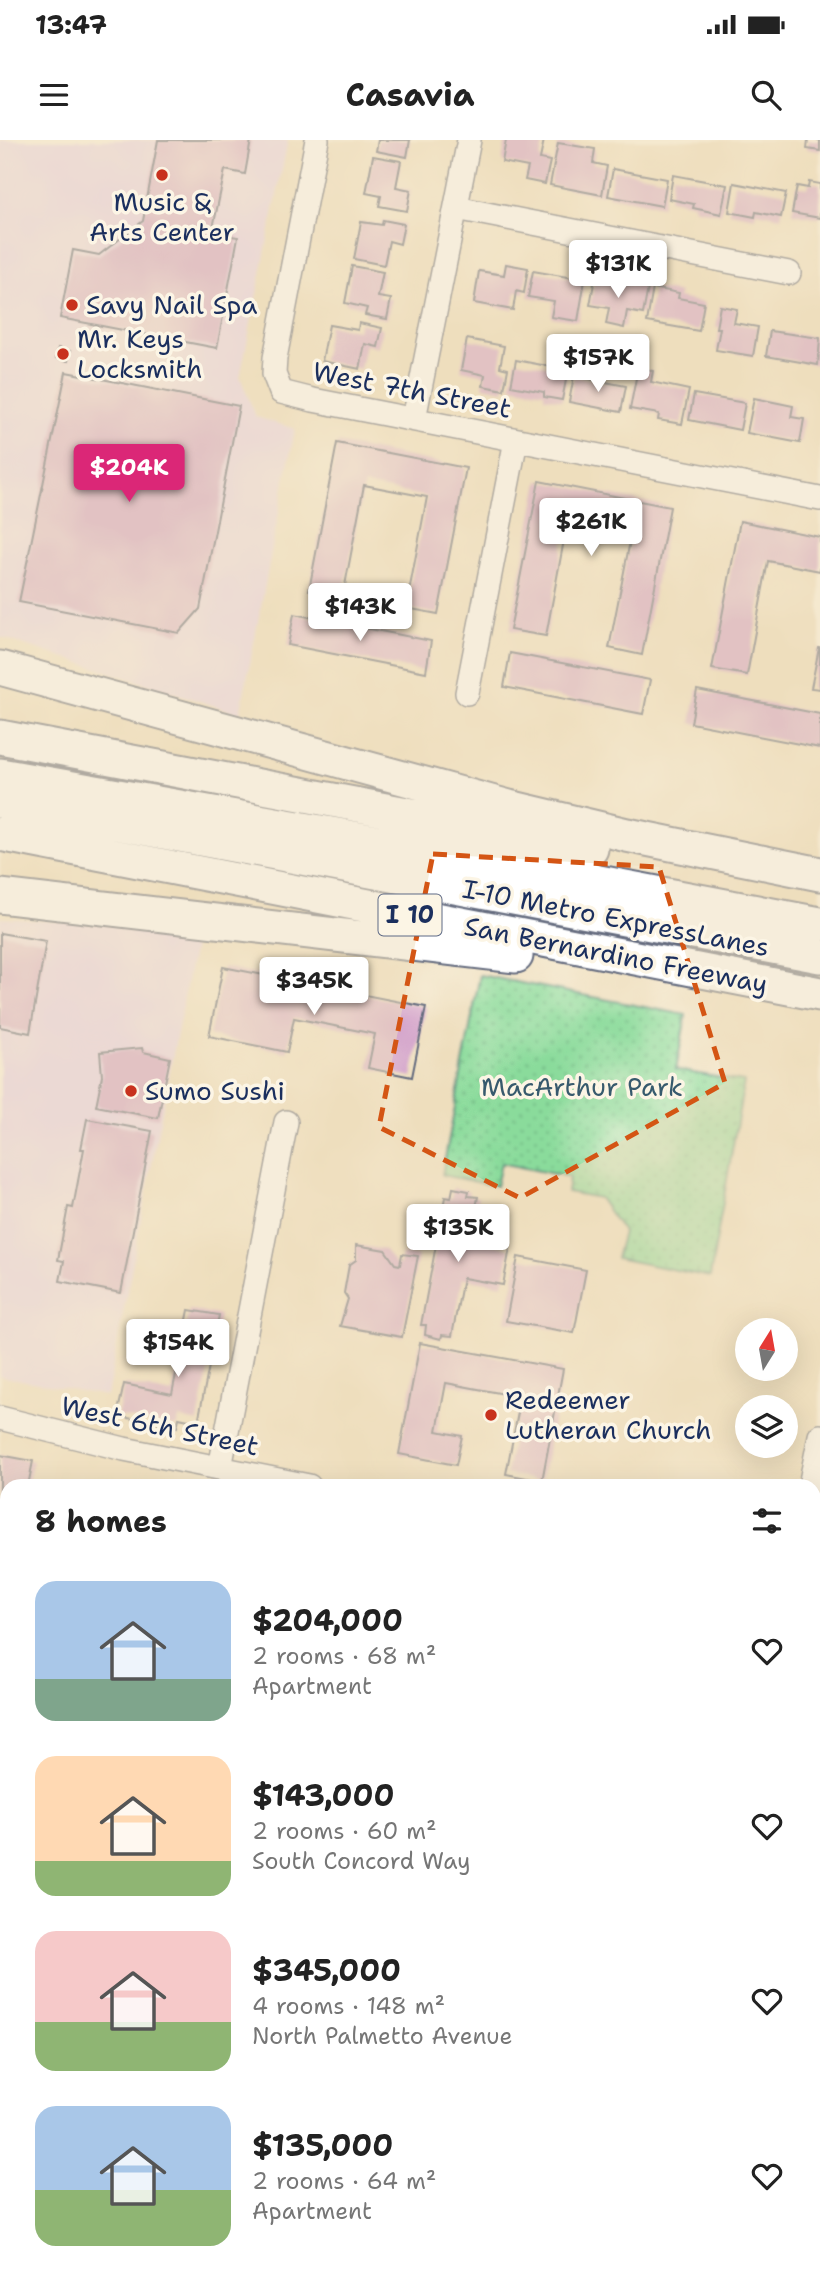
<!DOCTYPE html>
<html lang="en">
<head>
<meta charset="utf-8">
<style>
	:root { --surface:#fff; --page:#f2f2f2; --text:#222; --muted:#767676; --accent:#db2777 }
	body { margin:0; font-family:"Shantell Sans",sans-serif; background:var(--page); color:var(--text); height:100vh; display:flex; flex-direction:column; font-size:26px; white-space:nowrap }
	* { box-sizing:border-box; margin:0 }
	p { font-size:23px; color:var(--muted) }
	.icon { flex:none; width:38px; height:38px; fill:none; stroke:currentColor; stroke-width:2; stroke-linecap:round; stroke-linejoin:round }
	.map { position:relative; flex:1; overflow:hidden }
	.sheet { position:absolute; left:0px; top:1339px; width:821px; height:800px; display:flex; flex-direction:column; background:var(--surface); border-radius:21px 21px 0 0; box-shadow:0 7px 28px #0002 }
	.sheet>* { flex:none }
	.needle { width:46px; rotate:11deg }
	.buttons { position:absolute; left:735px; top:1178px; display:grid; gap:14px }
	.buttons a { display:grid; place-items:center; width:63px; height:63px; border-radius:50%; background:var(--surface); box-shadow:0 7px 28px #0002; font-size:35px }
	.price { position:absolute; translate:-50% -60px; padding:0 16px; border-radius:7px; background:#fff; color:#222; font-size:23px; line-height:46px; filter:drop-shadow(0 2px 4px #0008) }
	.price::after { content:''; position:absolute; left:50%; top:42px; width:21px; height:16px; margin-left:-10px; background:inherit; clip-path:polygon(0 0,100% 0,50% 100%) }
	.price.selected { background:var(--accent); color:#fff }
	ul { padding:0; list-style:none }
	li { display:flex; align-items:center; gap:21px; height:175px; padding:0 35px }
	li span { display:grid; place-items:center; flex:none; width:196px; height:140px; border-radius:21px; color:#555 }
	li>.icon { margin-inline-start:auto }
	span .icon { width:84px; height:84px; fill:#fffc; stroke-width:1 }
	li b { font-size:30px }
	h2 { display:flex; justify-content:space-between; align-items:center; height:84px; padding:0 35px; font-size:30px }
	.status { display:flex; justify-content:space-between; align-items:center; height:49px; padding:0 35px; background:var(--surface); direction:ltr }
	.status svg { height:19px; fill:currentColor }
	header { display:flex; justify-content:space-between; align-items:center; height:91px; padding:0 35px; background:var(--surface); font-size:32px; font-weight:700 }
	.map>svg:first-child { display:block }
	.built { fill:#e7d2ef }
	.park { fill:url(#park-dots); stroke:#52857c; stroke-width:2 }
	.building { fill:#d2a0ca }
	.lines { fill:none; stroke-linecap:round; stroke-linejoin:round }
	.minor-casing { stroke:#656c7f; stroke-width:26 }
	.highway-casing { stroke:#656c7f; stroke-width:37 }
	.minor { stroke:#fff; stroke-width:23 }
	.highway { stroke:#fff; stroke-width:33 }
	.marked { fill:none; stroke:#d45514; stroke-width:5; stroke-dasharray:14 9; stroke-linejoin:round }
	.poi-dot { fill:#c8321e; stroke:#fcf5e5; stroke-width:2.5 }
	.labels { text-anchor:middle; stroke-width:7; stroke-linejoin:round; paint-order:stroke }
	.shield { fill:#fcf5e5; stroke:#5e6a86; stroke-width:2 }
	.shield-label { font-size:24px; font-weight:bold; fill:#1b2f5e }
	.poi-label { font-size:26px; fill:#1b2f5e; stroke:#fcf5e5; text-anchor:start }
	.street-label { font-size:26px; fill:#1b2f5e; stroke:#fcf5e5 }
	.park-label { font-size:26px; fill:#375a6d; stroke:#fcf5e5 }
</style>
</head>
<body>
<div class="status"><b>13:47</b><svg viewBox="0 0 49 12"><path d="M0 12V9h3v3zM5 12V6h3v6zM10 12V3h3v9zM15 12V0h3v12zM26 1h20v11H26zM47 4h2v5h-2z"/></svg></div>
<header><svg class="icon" aria-label="menu" viewBox="0 0 24 24"><path d="M4 6h16M4 12h16M4 18h16"/></svg>Casavia<svg class="icon" aria-label="search" viewBox="0 0 24 24"><circle cx="10" cy="10" r="6"/><path d="M15 15l6 6"/></svg></header>
<div class="map">
<svg width="820" height="2138" viewBox="0 0 820 2138">
	<defs>
		<pattern id="park-dots" width="8" height="8" patternUnits="userSpaceOnUse" patternTransform="scale(1.75)"><rect width="8" height="8" fill="#8adb9b"/><path d="M2 2h.1M6 6h.1" fill="none" stroke="#76bc88" stroke-width="1.8" stroke-linecap="round"/></pattern>
	</defs>
	<rect width="100%" height="100%" fill="#fcf5e5"/>
	<filter id="ink" filterUnits="userSpaceOnUse"><feTurbulence type="fractalNoise" baseFrequency=".0143" numOctaves="2"/><feDisplacementMap in="SourceGraphic" scale="14" xChannelSelector="R" yChannelSelector="G"/><feConvolveMatrix kernelMatrix="1 2 1 2 8 2 1 2 1" color-interpolation-filters="sRGB"/></filter>
	<filter id="wash" filterUnits="userSpaceOnUse"><feTurbulence type="fractalNoise" baseFrequency=".00686" numOctaves="4" result="noise"/><feDisplacementMap in="SourceGraphic" scale="28" xChannelSelector="R" yChannelSelector="G"/><feGaussianBlur stdDeviation="1.57" result="paint"/><feColorMatrix in="noise" values="0 0 0 0 0 0 0 0 0 0 0 0 0 0 0 0 0 1.4 0 .05"/><feComposite in="paint" operator="in"/></filter>
	<g filter="url(#wash)">
		<rect width="100%" height="100%" fill="#eedebd"/>
		<path class="built" d="M 0,0 L 288,0 L 240,237 L 256,277 L 295,289 L 240,574 L 0,497 Z
			M 0,778 L 197,790 L 107,1256 L 0,1236 Z"/>
		<path class="park" d="M 480,835 L 686,875 L 676,930 L 744,942 L 710,1137 L 616,1118 L 623,1092 L 599,1058 L 567,1052 L 569,1037 L 501,1023 L 496,1046 L 442,1035 Z"/>
		<g id="blocks">
			<path class="building" d="M 158,0 L 251,0 L 245,34 L 225,30 L 212,93 L 238,97 L 217,208 L 60,178 L 73,110 L 99,115 L 143,81 Z
				M 378,0 L 410,0 L 407,17 L 376,11 Z
				M 506,0 L 544,0 L 540,19 L 550,21 L 545,44 L 525,40 L 528,27 L 502,22 Z
				M 808,0 L 820,0 L 820,11 L 807,9 Z
				M 558,3 L 595,9 L 593,23 L 607,26 L 602,55 L 550,45 Z
				M 373,16 L 401,21 L 396,47 L 411,50 L 407,71 L 379,66 L 381,56 L 366,53 Z
				M 613,29 L 667,39 L 662,66 L 608,56 Z
				M 673,35 L 727,45 L 721,74 L 693,68 L 694,64 L 669,59 Z
				M 809,42 L 820,44 L 820,78 L 792,73 L 797,46 L 808,48 Z
				M 734,43 L 786,53 L 781,77 L 756,72 L 755,77 L 729,72 Z
				M 383,80 L 404,84 L 400,104 L 389,101 L 384,125 L 354,119 L 361,82 L 382,85 Z
				M 506,124 L 528,128 L 524,153 L 516,151 L 513,170 L 474,163 L 479,131 L 504,135 Z
				M 352,126 L 383,132 L 378,157 L 391,159 L 387,179 L 365,175 L 367,168 L 345,163 Z
				M 533,131 L 585,140 L 578,181 L 551,177 L 554,161 L 528,157 Z
				M 595,138 L 648,148 L 643,174 L 627,171 L 624,188 L 606,184 L 609,168 L 590,165 Z
				M 653,148 L 679,153 L 678,158 L 704,163 L 699,191 L 647,182 Z
				M 720,166 L 737,169 L 734,183 L 758,187 L 753,216 L 716,210 L 720,188 L 716,188 Z
				M 359,183 L 382,188 L 378,207 L 365,204 L 360,229 L 322,221 L 329,185 L 358,190 Z
				M 770,191 L 820,198 L 818,225 L 766,216 Z
				M 467,199 L 504,206 L 500,227 L 508,229 L 504,250 L 483,246 L 485,235 L 461,230 Z
				M 58,208 L 70,211 L 68,221 L 56,218 Z
				M 516,220 L 568,230 L 562,260 L 544,257 L 544,252 L 511,246 Z
				M 638,228 L 653,231 L 651,242 L 689,250 L 682,284 L 658,280 L 659,274 L 630,269 Z
				M 66,232 L 239,266 L 200,469 L 179,493 L 19,462 Z
				M 574,236 L 626,246 L 621,272 L 569,262 Z
				M 694,254 L 745,263 L 740,290 L 689,280 Z
				M 754,258 L 793,266 L 791,277 L 804,279 L 800,303 L 747,293 Z
				M 337,303 L 466,328 L 438,474 L 406,468 L 427,357 L 364,345 L 343,456 L 309,450 Z
				M 539,341 L 670,367 L 642,515 L 609,508 L 631,396 L 567,384 L 546,496 L 510,490 Z
				M 740,381 L 820,397 L 820,431 L 768,421 L 747,535 L 712,529 Z
				M 294,474 L 431,501 L 426,532 L 288,505 Z
				M 819,508 L 820,508 L 820,549 L 811,548 Z
				M 510,513 L 650,540 L 643,574 L 504,547 Z
				M 697,550 L 820,574 L 820,608 L 691,583 Z
				M 0,793 L 46,801 L 30,893 L 0,887 Z
				M 223,827 L 426,867 L 412,937 L 368,928 L 375,894 L 294,878 L 287,912 L 209,896 Z
				M 142,908 L 143,912 L 170,918 L 158,978 L 96,966 L 102,936 L 100,912 Z
				M 87,979 L 152,991 L 121,1153 L 60,1141 L 64,1121 L 58,1120 L 68,1067 L 73,1068 L 84,1009 L 81,1009 Z
				M 453,1048 L 469,1051 L 468,1056 L 478,1057 L 470,1100 L 510,1108 L 503,1145 L 463,1138 L 452,1196 L 442,1195 L 441,1199 L 425,1195 L 426,1185 L 421,1185 L 445,1057 L 451,1058 Z
				M 356,1105 L 385,1110 L 395,1124 L 400,1125 L 402,1114 L 418,1116 L 402,1197 L 340,1186 L 348,1159 L 344,1153 L 349,1125 L 356,1120 Z
				M 518,1117 L 586,1130 L 574,1193 L 506,1181 Z
				M 189,1170 L 219,1175 L 198,1282 L 179,1278 L 177,1287 L 117,1276 L 124,1244 L 172,1254 Z
				M 420,1203 L 563,1229 L 542,1341 L 506,1334 L 521,1257 L 446,1243 L 437,1291 L 462,1296 L 456,1325 L 399,1314 Z
				M 0,1315 L 33,1321 L 28,1346 L 7,1346 L 7,1372 L 0,1371 Z"/>
		</g>
	</g>
	<g filter="url(#ink)">
		<use href="#blocks" fill-opacity="0" stroke="#656c7f" stroke-width="2"/>
		<g class="lines">
			<g class="minor-casing">
				<path id="minor" d="M 317,0 L 275,218 L 274,234 L 281,252 L 313,260 L 820,359
					M 456,68 L 789,133
					M 414,279 L 469,0
					M 467,553 L 516,300
					M 0,1278 L 124,1309 L 309,1346
					M 220,1328 L 286,982
					M 810,1346 L 820,1296
					M 814,1431 L 820,1432
					M 814,1450 L 820,1451
					M 0,1560 L 7,1562
					M 814,1713 L 820,1714
					M 0,1833 L 7,1834
					M 814,1986 L 820,1988
					M 0,2115 L 7,2116
					M 90,2132 L 125,2138
					M 355,2138 L 357,2132"/>
			</g>
			<g class="highway-casing">
				<path id="highway" d="M 0,528 L 509,667 L 627,695 L 820,734
					M 0,597 L 591,709
					M 0,635 L 562,735 L 820,784
					M 0,661 L 820,816
					M 0,694 L 820,854
					M 0,756 L 516,816"/>
			</g>
			<use href="#minor" class="minor"/>
			<use href="#highway" class="highway"/>
		</g>
	</g>
	<path d="M0 0H820V2138H0ZM 433,714 L 659,727 L 725,943 L 520,1058 L 379,987 Z" fill="#eedebd" fill-opacity=".55" fill-rule="evenodd"/>
	<path class="marked" d="M 433,714 L 659,727 L 725,943 L 520,1058 L 379,987 Z"/>
	<g class="poi-dot">
		<circle cx="162" cy="35" r="7"/>
		<circle cx="72" cy="165" r="7"/>
		<circle cx="63" cy="214" r="7"/>
		<circle cx="131" cy="951" r="7"/>
		<circle cx="491" cy="1275" r="7"/>
	</g>
	<g class="labels">
		<rect class="shield" x="378.5" y="754.5" width="63" height="41" rx="5"/>
		<g class="shield-label">
			<text x="410" y="783">I 10</text>
		</g>
		<g class="poi-label">
			<text x="162" y="71" text-anchor="middle">Music &amp;<tspan x="162" dy="30">Arts Center</tspan></text>
			<text x="86" y="174">Savy Nail Spa</text>
			<text x="77" y="208">Mr. Keys<tspan x="77" dy="30">Locksmith</tspan></text>
			<text x="145" y="960">Sumo Sushi</text>
			<text x="505" y="1269">Redeemer<tspan x="505" dy="30">Lutheran Church</tspan></text>
		</g>
		<g class="street-label">
			<text transform="translate(412 250) rotate(11)" y="9">West 7th Street</text>
			<text transform="translate(616 778) rotate(11)" y="9">I-10 Metro ExpressLanes</text>
			<text transform="translate(616 815) rotate(11)" y="9">San Bernardino Freeway</text>
			<text transform="translate(160 1286) rotate(12)" y="9">West 6th Street</text>
		</g>
		<g class="park-label">
			<text x="582" y="956">MacArthur Park</text>
		</g>
	</g>
</svg>
<div class="buttons">
<a><svg class="needle" viewBox="-14 -14 28 28"><path d="M0-13l5 13h-10z" fill="#e53935"/><path d="M0 13l5-13h-10z" fill="#767676"/></svg></a>
<a><svg class="icon" aria-label="layers" viewBox="0 0 24 24"><path d="M12 4l9 5-9 5-9-5zM3 14l9 5 9-5"/></svg></a>
</div>
<b class="price" style="left:618px;top:160px">$131K</b>
<b class="price" style="left:598px;top:254px">$157K</b>
<b class="price selected" style="left:129px;top:364px">$204K</b>
<b class="price" style="left:591px;top:418px">$261K</b>
<b class="price" style="left:360px;top:503px">$143K</b>
<b class="price" style="left:314px;top:877px">$345K</b>
<b class="price" style="left:458px;top:1124px">$135K</b>
<b class="price" style="left:178px;top:1239px">$154K</b>
<section class="sheet">
<h2>8 homes<svg class="icon" aria-label="filters" viewBox="0 0 24 24"><path d="M4 7h16M4 17h16"/><circle cx="9" cy="7" r="2"/><circle cx="15" cy="17" r="2"/></svg></h2>
<ul>
<li><span style="background:linear-gradient(#a9c7e8 70%,#7fa58c 0)"><svg class="icon" aria-label="home" viewBox="0 0 24 24"><path d="M3 11l9-7 9 7M6 9v11h12V9"/></svg></span><div><b>$204,000</b><p>2 rooms · 68 m²</p><p>Apartment</p></div><svg class="icon" aria-label="heart" viewBox="0 0 24 24"><path d="M12 20l-8-8c-3-5 5-10 8-4 3-6 11-1 8 4z"/></svg></li>
<li><span style="background:linear-gradient(#ffd9b3 75%,#8fb573 0)"><svg class="icon" aria-label="home" viewBox="0 0 24 24"><path d="M3 11l9-7 9 7M6 9v11h12V9"/></svg></span><div><b>$143,000</b><p>2 rooms · 60 m²</p><p>South Concord Way</p></div><svg class="icon" aria-label="heart" viewBox="0 0 24 24"><path d="M12 20l-8-8c-3-5 5-10 8-4 3-6 11-1 8 4z"/></svg></li>
<li><span style="background:linear-gradient(#f6c9c9 65%,#8fb573 0)"><svg class="icon" aria-label="home" viewBox="0 0 24 24"><path d="M3 11l9-7 9 7M6 9v11h12V9"/></svg></span><div><b>$345,000</b><p>4 rooms · 148 m²</p><p>North Palmetto Avenue</p></div><svg class="icon" aria-label="heart" viewBox="0 0 24 24"><path d="M12 20l-8-8c-3-5 5-10 8-4 3-6 11-1 8 4z"/></svg></li>
<li><span style="background:linear-gradient(#a9c7e8 60%,#8fb573 0)"><svg class="icon" aria-label="home" viewBox="0 0 24 24"><path d="M3 11l9-7 9 7M6 9v11h12V9"/></svg></span><div><b>$135,000</b><p>2 rooms · 64 m²</p><p>Apartment</p></div><svg class="icon" aria-label="heart" viewBox="0 0 24 24"><path d="M12 20l-8-8c-3-5 5-10 8-4 3-6 11-1 8 4z"/></svg></li>
</ul>
</section>
</div>
</body>
</html>
